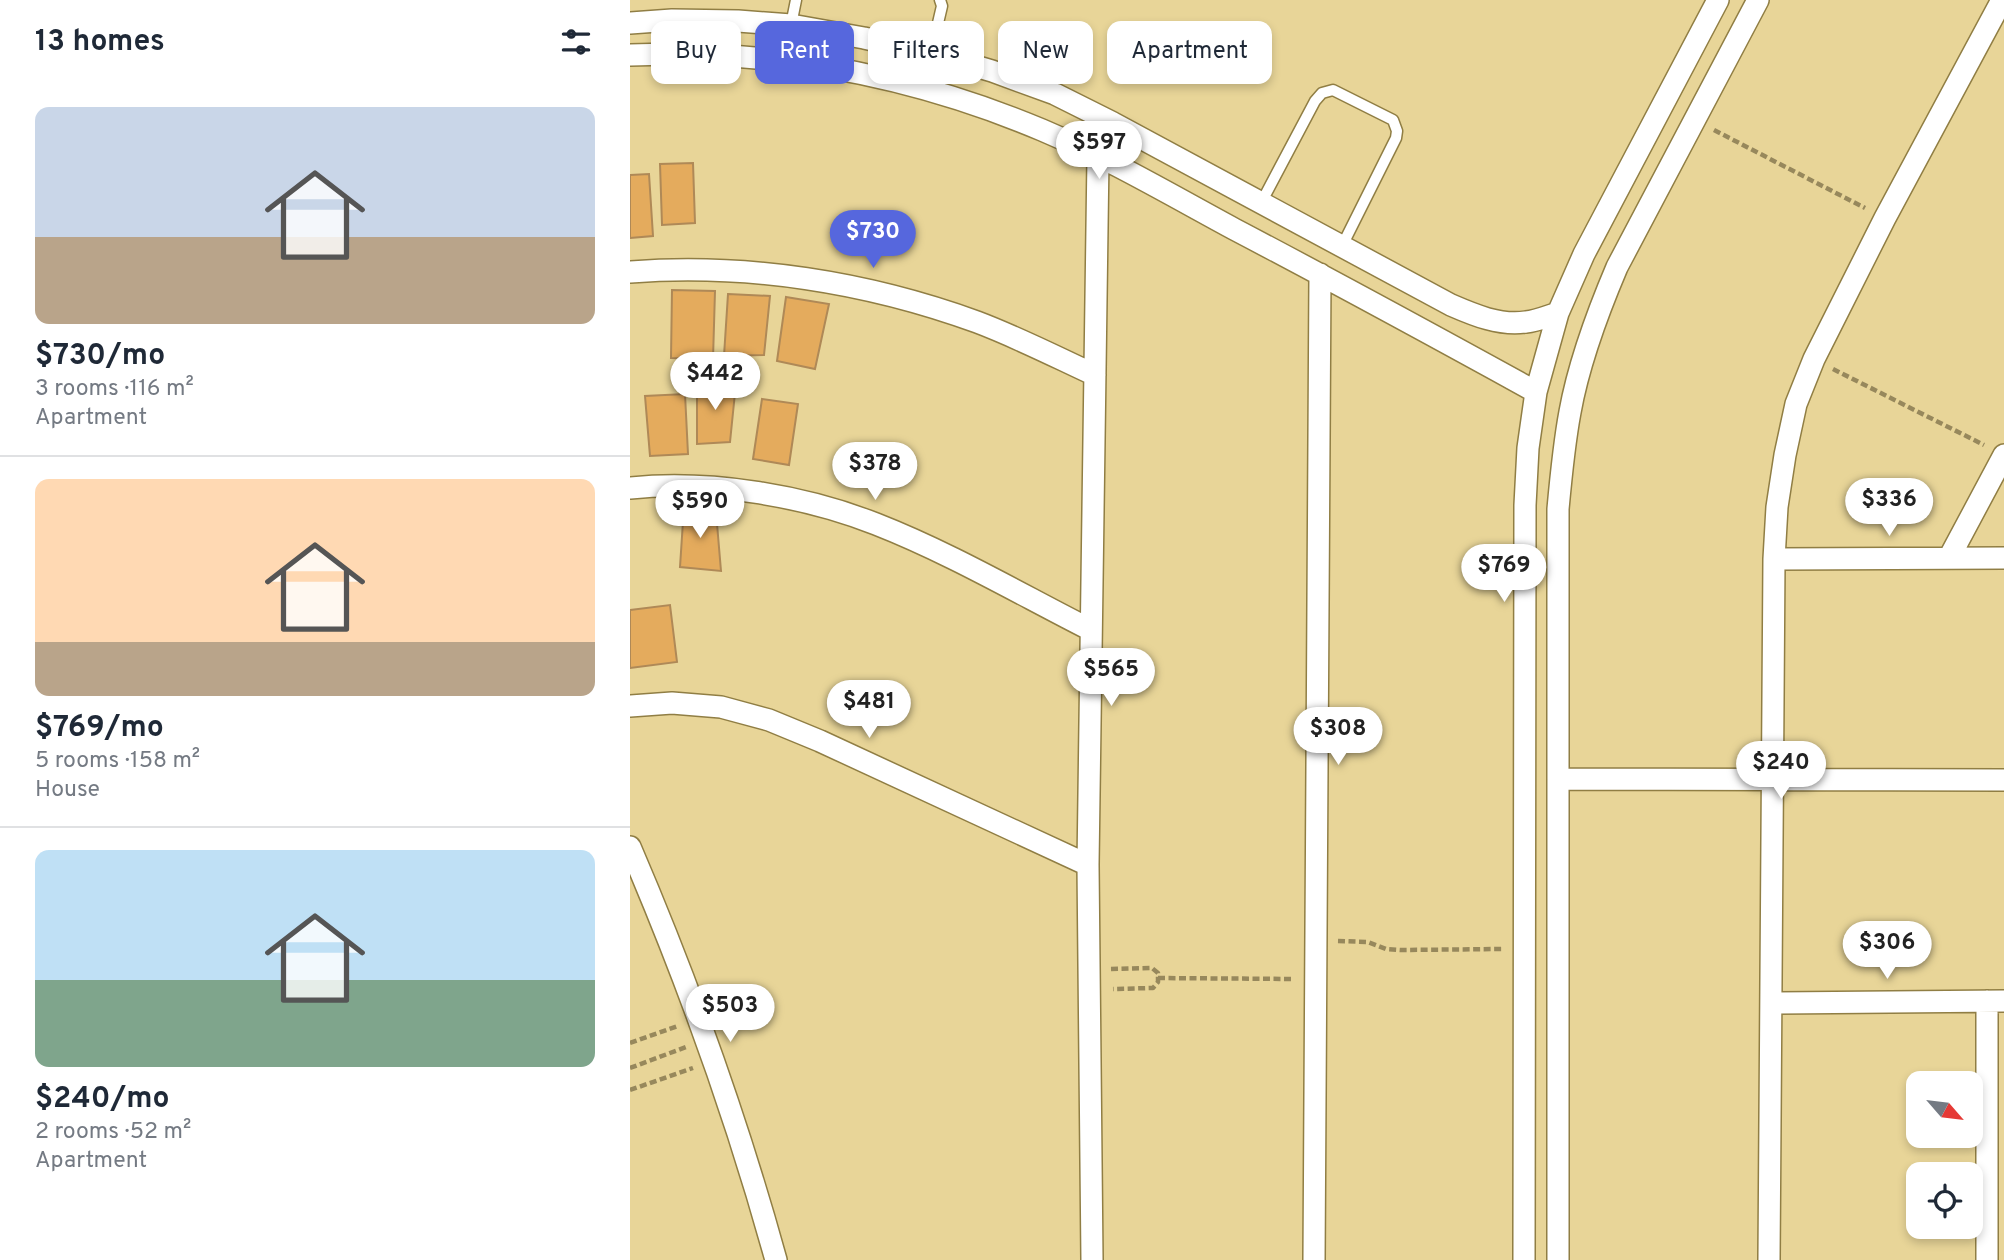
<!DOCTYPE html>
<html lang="en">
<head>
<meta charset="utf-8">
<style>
	:root { --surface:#fff; --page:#f6f6f7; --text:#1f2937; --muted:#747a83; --line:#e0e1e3; --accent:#5667dd }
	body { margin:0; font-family:Overpass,sans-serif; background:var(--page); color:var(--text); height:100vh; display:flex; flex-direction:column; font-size:26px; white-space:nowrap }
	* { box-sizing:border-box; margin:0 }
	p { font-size:23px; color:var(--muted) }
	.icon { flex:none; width:38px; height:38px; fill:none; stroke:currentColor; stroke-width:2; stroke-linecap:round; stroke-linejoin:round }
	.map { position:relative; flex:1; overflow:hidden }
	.side { display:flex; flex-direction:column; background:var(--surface); width:630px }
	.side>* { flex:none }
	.banner { position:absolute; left:21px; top:21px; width:665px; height:63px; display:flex; gap:14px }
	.needle { width:46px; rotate:118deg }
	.controls { position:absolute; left:1276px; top:1071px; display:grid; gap:14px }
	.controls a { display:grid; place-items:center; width:77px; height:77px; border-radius:14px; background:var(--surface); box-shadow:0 4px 10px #0003; font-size:35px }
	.price { position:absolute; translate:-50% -60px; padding:0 16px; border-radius:24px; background:#fff; color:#222; font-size:23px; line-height:46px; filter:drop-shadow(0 2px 4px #0008) }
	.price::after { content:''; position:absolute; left:50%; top:42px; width:21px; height:16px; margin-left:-10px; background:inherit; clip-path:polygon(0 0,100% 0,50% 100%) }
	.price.current { background:var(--accent); color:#fff }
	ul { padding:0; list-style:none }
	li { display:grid; align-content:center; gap:14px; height:371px; padding:0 35px }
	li+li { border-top:2px solid var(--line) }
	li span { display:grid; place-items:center; height:217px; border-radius:14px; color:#555 }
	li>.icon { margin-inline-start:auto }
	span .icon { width:126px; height:126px; fill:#fffc; stroke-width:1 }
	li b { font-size:30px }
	h2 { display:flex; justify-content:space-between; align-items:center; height:84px; padding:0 35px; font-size:30px }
	.pill { padding:0 24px; border-radius:14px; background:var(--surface); box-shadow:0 4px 10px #0003; font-size:24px; line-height:63px }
	.pill.current { background:var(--accent); color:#fff }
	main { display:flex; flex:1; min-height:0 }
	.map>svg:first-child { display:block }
	.building { fill:#e4ab5d; stroke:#af8957; stroke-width:2 }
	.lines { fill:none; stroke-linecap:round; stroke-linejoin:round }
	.lane-casing { stroke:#907e44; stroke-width:13 }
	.street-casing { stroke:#907e44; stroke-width:24 }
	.path { stroke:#97885c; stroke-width:4.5; stroke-dasharray:7 3.5; stroke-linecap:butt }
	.lane { stroke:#fff; stroke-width:10 }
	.street { stroke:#fff; stroke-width:21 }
</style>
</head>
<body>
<main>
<section class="side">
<h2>13 homes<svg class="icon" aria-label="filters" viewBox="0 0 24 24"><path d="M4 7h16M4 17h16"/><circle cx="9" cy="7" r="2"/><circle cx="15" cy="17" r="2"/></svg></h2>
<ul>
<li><span style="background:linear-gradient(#c9d6e8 60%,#b9a48a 0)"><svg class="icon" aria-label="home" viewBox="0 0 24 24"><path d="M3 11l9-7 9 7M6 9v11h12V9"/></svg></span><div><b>$730/mo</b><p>3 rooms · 116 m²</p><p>Apartment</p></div></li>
<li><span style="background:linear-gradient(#ffd9b3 75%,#b9a48a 0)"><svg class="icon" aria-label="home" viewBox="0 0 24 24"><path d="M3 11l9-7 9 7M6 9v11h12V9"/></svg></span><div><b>$769/mo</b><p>5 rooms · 158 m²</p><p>House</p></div></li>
<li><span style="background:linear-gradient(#bfe0f5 60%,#7fa58c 0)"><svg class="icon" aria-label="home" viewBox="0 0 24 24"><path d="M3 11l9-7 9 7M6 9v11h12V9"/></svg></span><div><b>$240/mo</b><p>2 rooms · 52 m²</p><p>Apartment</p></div></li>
</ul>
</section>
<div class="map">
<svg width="1374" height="1260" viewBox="0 0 1374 1260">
	<rect width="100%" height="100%" fill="#e8d598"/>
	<path class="building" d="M 63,163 L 65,223 L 32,225 L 30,164 Z
		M 19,174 L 23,236 L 0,238 L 0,175 Z
		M 42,290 L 85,291 L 83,359 L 41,358 Z
		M 98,294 L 140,296 L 134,355 L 94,356 Z
		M 156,297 L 199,304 L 185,369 L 147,361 Z
		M 67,381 L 106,383 L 100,442 L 67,444 Z
		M 55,394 L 58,454 L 20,456 L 15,396 Z
		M 132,399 L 168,404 L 159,465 L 123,459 Z
		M 54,506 L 86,512 L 91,571 L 50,567 Z
		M 40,605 L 47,662 L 0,668 L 0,610 Z"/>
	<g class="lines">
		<g class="lane-casing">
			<path id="lane" d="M 161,25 L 166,0
				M 301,53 L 312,6 L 310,0
				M 631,203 L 685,101 L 692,93 L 703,90 L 763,120 L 767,131 L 766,138 L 712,246"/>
		</g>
		<g class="street-casing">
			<path id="street" d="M 0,23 L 42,20 L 108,21 L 161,25 L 234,38 L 301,53 L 362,71 L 425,94 L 483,123 L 821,305 C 844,315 870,326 896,322 C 907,321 918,316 928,313
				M 0,55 C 142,49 281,75 412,130 C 478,158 541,195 604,229 C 705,282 806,337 906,392
				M 0,272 C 117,263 237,282 347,322 C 387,337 426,357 465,375
				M 0,488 C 79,480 172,495 246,524 C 320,553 390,594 461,630
				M 1319,558 L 1374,455
				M 1144,559 L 1374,558
				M 0,706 L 42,703 L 91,707 L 139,720 L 190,741 L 458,865
				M 928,779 L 1374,780
				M 0,847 C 58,982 107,1119 146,1260
				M 1357,1001 L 1357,1260
				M 1141,1003 L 1374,1001
				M 462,1260 L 458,865 L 468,157
				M 684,1260 L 690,274
				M 894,1260 L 895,505 L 898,448 L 906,392 L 928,313 L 954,254 L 1088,0
				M 928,1260 L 928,509 C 931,476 934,444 940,412 C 949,362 967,314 987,267 L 1128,0
				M 1139,1260 L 1144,559 L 1147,507 L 1155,455 L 1166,404 L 1184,359 L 1255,218 L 1372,0"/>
		</g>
		<path class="path" d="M 1084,130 L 1235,208
			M 1203,369 L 1354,445
			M 708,941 L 738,942 L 756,949 L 770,950 L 873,949
			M 481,969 L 522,968 L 528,973 L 528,982 L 523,988 L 483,989
			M 528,978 L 664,979
			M 0,1043 L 48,1026
			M 0,1068 L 56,1047
			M 0,1090 L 63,1068"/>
		<use href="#lane" class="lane"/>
		<use href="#street" class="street"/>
	</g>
</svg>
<div class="controls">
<a><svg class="needle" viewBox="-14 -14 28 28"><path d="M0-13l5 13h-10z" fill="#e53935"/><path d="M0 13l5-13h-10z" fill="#747a83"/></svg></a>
<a><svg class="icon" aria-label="locate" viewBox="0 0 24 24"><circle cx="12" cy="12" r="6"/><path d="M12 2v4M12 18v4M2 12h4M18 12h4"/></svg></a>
</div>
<b class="price" style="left:469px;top:181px">$597</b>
<b class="price current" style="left:243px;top:270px">$730</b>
<b class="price" style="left:85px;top:412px">$442</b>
<b class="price" style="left:245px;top:502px">$378</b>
<b class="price" style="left:1259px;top:538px">$336</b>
<b class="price" style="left:70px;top:540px">$590</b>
<b class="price" style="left:874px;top:604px">$769</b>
<b class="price" style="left:481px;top:708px">$565</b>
<b class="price" style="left:239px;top:740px">$481</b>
<b class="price" style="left:708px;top:767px">$308</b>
<b class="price" style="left:1151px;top:801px">$240</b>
<b class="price" style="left:1257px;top:981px">$306</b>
<b class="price" style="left:100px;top:1044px">$503</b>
<div class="banner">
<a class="pill">Buy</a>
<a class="pill current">Rent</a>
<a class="pill">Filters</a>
<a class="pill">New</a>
<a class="pill">Apartment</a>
</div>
</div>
</main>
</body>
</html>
